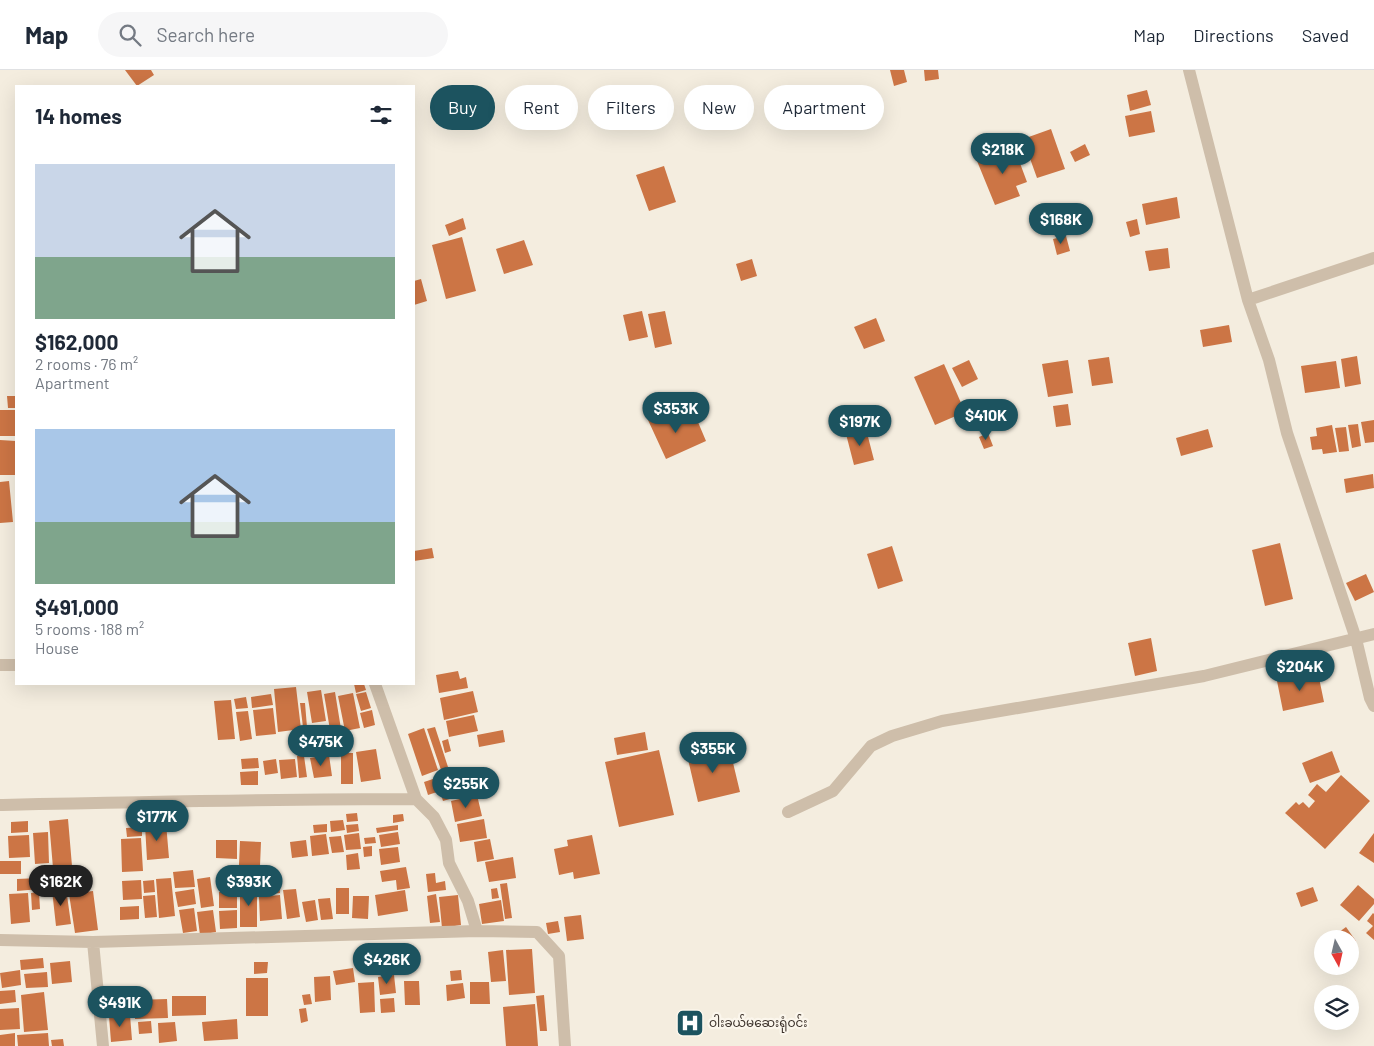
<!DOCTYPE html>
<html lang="en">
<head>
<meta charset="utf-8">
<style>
	:root { --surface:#fff; --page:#f6f6f7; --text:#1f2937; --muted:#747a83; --line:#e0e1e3; --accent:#1c535f }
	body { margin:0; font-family:Barlow,"Noto Sans Myanmar",sans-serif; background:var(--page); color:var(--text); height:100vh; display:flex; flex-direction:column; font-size:19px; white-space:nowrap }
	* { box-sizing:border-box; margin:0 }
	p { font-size:16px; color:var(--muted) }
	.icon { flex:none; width:28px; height:28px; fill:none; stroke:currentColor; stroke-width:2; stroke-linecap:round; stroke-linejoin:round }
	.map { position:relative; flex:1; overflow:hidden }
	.panel { position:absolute; left:15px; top:15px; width:400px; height:600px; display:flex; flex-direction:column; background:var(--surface); border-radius:0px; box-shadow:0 5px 20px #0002 }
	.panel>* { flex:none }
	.top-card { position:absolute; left:430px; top:15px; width:475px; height:45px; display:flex; gap:10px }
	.needle { width:32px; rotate:172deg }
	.buttons { position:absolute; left:1314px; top:860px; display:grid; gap:10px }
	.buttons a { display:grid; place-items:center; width:45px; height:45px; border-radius:50%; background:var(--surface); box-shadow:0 5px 20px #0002; font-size:25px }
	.price { position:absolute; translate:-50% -42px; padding:0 11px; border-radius:18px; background:var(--accent); color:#fff; font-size:16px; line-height:32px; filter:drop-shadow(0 1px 2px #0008) }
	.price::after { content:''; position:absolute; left:50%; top:30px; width:15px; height:11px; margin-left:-8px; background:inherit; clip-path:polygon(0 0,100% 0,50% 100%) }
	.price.on { background:#222; color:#fff }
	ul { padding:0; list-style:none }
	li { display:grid; align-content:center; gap:10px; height:265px; padding:0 20px }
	li span { display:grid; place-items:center; height:155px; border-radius:0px; color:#555 }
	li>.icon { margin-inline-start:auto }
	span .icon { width:90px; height:90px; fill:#fffc; stroke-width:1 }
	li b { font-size:21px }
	h2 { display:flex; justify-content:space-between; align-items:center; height:60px; padding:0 20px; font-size:21px }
	.chip { padding:0 18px; border-radius:22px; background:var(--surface); box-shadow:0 5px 20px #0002; font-size:18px; line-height:45px }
	.chip.on { background:var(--accent); color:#fff }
	header { display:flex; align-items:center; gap:30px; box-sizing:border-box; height:70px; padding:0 25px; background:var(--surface); border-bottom:1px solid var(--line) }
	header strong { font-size:24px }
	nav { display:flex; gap:28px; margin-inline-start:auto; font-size:18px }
	.search { width:350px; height:45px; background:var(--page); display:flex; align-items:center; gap:12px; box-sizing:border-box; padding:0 18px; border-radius:28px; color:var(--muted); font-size:19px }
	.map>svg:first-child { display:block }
	.building { fill:#cc7545 }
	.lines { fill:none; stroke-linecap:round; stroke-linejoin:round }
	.street { stroke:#cebeaa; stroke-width:12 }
	.labels { text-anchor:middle; stroke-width:4.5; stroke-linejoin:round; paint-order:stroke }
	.poi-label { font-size:12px; fill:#3b312a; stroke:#fbf6ec; text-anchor:start }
</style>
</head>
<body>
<header>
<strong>Map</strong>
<div class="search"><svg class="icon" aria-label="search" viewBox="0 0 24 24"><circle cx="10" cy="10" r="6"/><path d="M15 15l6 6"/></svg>Search here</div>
<nav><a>Map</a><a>Directions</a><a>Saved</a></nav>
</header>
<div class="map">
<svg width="1374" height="976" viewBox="0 0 1374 976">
	<rect width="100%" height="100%" fill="#f4eddf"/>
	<path class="building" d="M 125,0 L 151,0 L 154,5 L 137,16 Z
		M 890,0 L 904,0 L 907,12 L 894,16 Z
		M 924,0 L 938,0 L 939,9 L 925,11 Z
		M 1147,20 L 1151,35 L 1130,41 L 1127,25 Z
		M 1151,41 L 1155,62 L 1129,67 L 1125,46 Z
		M 1051,59 L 1065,99 L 1037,108 L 1023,69 Z
		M 1085,74 L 1090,85 L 1075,92 L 1070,82 Z
		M 1014,77 L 1027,112 L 1016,116 L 1020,126 L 995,135 L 977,91 Z
		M 664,96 L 676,132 L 649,141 L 636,105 Z
		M 1177,127 L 1180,148 L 1146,155 L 1142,134 Z
		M 463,148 L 466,159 L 449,166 L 445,155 Z
		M 1137,149 L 1140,164 L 1130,167 L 1126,152 Z
		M 1066,166 L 1070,181 L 1057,185 L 1053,169 Z
		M 462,167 L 476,221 L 446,229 L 432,175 Z
		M 524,170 L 533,195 L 504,204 L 496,179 Z
		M 1168,178 L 1170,198 L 1149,201 L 1145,181 Z
		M 752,189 L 757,206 L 741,211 L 736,194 Z
		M 421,209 L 427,231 L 414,235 L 414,211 Z
		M 642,241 L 648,267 L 629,271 L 623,245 Z
		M 665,241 L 672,274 L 655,278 L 648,244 Z
		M 876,248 L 885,271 L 864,279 L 854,257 Z
		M 1229,255 L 1232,272 L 1203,277 L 1200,260 Z
		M 1357,286 L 1361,314 L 1345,317 L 1341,289 Z
		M 1109,287 L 1113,313 L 1092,316 L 1088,290 Z
		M 969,290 L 978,309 L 962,317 L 952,298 Z
		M 1068,290 L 1073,323 L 1048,327 L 1042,294 Z
		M 1336,291 L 1340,318 L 1305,323 L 1301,296 Z
		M 944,294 L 965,342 L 935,355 L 914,307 Z
		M 7,326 L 16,326 L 16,338 L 8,338 Z
		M 1068,334 L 1071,355 L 1056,357 L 1053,336 Z
		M 0,340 L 16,340 L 16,366 L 0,366 Z
		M 670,340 L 677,353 L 695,345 L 706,371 L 666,389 L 648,350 Z
		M 1374,350 L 1374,372 L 1365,373 L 1361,352 Z
		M 1358,354 L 1361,376 L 1352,378 L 1348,355 Z
		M 1332,355 L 1337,382 L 1323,384 L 1322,379 L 1312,380 L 1310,367 L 1317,366 L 1316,358 Z
		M 1346,357 L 1349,381 L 1339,382 L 1335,358 Z
		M 866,359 L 874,390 L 854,395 L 846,364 Z
		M 1208,359 L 1213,377 L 1181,386 L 1176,368 Z
		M 988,363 L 993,376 L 984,379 L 979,367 Z
		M 0,370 L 16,371 L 16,405 L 0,405 Z
		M 1373,404 L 1374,418 L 1346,423 L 1344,409 Z
		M 9,411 L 13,452 L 0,453 L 0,412 Z
		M 1280,473 L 1293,529 L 1265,536 L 1252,480 Z
		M 892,476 L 903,511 L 878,519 L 867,484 Z
		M 432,478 L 434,488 L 414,491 L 414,481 Z
		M 1366,504 L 1374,522 L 1355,531 L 1346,513 Z
		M 1151,568 L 1157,601 L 1135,606 L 1128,573 Z
		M 458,601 L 460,609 L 466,607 L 468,618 L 439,623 L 436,605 Z
		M 1318,603 L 1324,632 L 1283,641 L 1277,611 Z
		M 354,614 L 364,614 L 366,620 L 356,623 Z
		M 296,617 L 301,659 L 278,662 L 274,619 Z
		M 321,620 L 326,651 L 312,653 L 307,622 Z
		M 473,621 L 478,642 L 444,650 L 440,628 Z
		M 335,622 L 341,659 L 330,660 L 324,624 Z
		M 366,622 L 371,638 L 361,641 L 356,624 Z
		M 353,623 L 360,658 L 345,661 L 338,626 Z
		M 271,624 L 273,635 L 252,638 L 251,627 Z
		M 246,627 L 248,638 L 236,639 L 234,629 Z
		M 231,630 L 235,669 L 218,670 L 214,631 Z
		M 300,633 L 305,633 L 307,657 L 303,657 Z
		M 273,638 L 276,664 L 256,666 L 253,640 Z
		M 372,640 L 375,655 L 364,658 L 360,643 Z
		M 248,641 L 252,669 L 240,671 L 236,642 Z
		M 474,645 L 478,661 L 449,667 L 446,651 Z
		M 435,657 L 448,697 L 441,700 L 427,659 Z
		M 424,658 L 438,700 L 422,706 L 408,664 Z
		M 503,660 L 505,672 L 479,677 L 477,665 Z
		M 645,662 L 648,680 L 617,685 L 614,668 Z
		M 448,669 L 451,681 L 445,683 L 442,671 Z
		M 729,676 L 740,722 L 698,732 L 687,685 Z
		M 376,679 L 381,709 L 361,712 L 356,682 Z
		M 659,680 L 674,745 L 619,757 L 605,692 Z
		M 1332,681 L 1340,702 L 1310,713 L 1302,693 Z
		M 341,683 L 353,683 L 353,714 L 341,714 Z
		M 329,685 L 332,706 L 314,708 L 310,688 Z
		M 297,686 L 304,686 L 307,707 L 299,708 Z
		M 258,688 L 259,698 L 242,699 L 241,689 Z
		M 276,689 L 278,703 L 265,705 L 263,691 Z
		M 295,689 L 297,707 L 281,709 L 279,690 Z
		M 474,700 L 480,720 L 443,731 L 437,712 Z
		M 258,701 L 258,715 L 241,715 L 240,702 Z
		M 1341,705 L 1370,731 L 1325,779 L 1285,743 L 1296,732 L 1299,735 L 1303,732 L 1309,738 L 1315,731 L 1308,725 L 1317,714 L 1326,722 Z
		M 433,709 L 437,722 L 428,725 L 424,712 Z
		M 477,725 L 482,746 L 455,752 L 451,731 Z
		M 357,743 L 358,751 L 347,752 L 346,744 Z
		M 403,744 L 404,751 L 393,753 L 393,745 Z
		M 68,749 L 72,796 L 53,798 L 49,751 Z
		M 484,749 L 487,768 L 460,772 L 457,754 Z
		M 343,750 L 345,760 L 331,762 L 330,751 Z
		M 28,751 L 28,762 L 11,763 L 11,752 Z
		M 166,753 L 169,788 L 147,790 L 145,755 Z
		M 327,754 L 327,762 L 314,763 L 313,755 Z
		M 358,754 L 359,761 L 347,763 L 346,755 Z
		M 398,755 L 398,760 L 377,763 L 376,758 Z
		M 142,757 L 142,766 L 127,767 L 126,758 Z
		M 48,762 L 49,793 L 35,794 L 33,763 Z
		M 398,762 L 400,774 L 381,777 L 379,765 Z
		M 359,763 L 361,779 L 346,780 L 344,765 Z
		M 1374,763 L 1374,793 L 1359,783 Z
		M 326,764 L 329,784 L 312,786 L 310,766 Z
		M 29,765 L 30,787 L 9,788 L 8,766 Z
		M 592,765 L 600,804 L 574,809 L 573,802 L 559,805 L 554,779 L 568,776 L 567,770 Z
		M 341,766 L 344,782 L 332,783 L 329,767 Z
		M 375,767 L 376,773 L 365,774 L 364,768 Z
		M 141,768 L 143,801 L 122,802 L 121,769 Z
		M 490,769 L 494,789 L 477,792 L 474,772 Z
		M 216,770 L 237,770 L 237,789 L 216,788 Z
		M 306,770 L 308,786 L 292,788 L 290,772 Z
		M 240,771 L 261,772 L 260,796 L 239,795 Z
		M 372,776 L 372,786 L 364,787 L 363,777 Z
		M 398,777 L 400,792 L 381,795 L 379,779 Z
		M 358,783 L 360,799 L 347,800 L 346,785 Z
		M 513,787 L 516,808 L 489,812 L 485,792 Z
		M 0,791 L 21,791 L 21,804 L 0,804 Z
		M 406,797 L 410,818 L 397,820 L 396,810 L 382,812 L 380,801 Z
		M 193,800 L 195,817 L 175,818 L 173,802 Z
		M 435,803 L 436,813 L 445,811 L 446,820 L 428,822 L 426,804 Z
		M 210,807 L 214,836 L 201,838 L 197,809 Z
		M 39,808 L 40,819 L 17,821 L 17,809 Z
		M 171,808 L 175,846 L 159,848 L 156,809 Z
		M 141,810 L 142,829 L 123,830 L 122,811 Z
		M 154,810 L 155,822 L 144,823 L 143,811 Z
		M 279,813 L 280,823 L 260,825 L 259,815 Z
		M 507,813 L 512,848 L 505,849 L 500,814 Z
		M 1358,815 L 1374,829 L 1374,834 L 1359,851 L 1340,835 Z
		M 257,816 L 257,857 L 240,857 L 240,817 Z
		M 1313,817 L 1318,831 L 1301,837 L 1296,823 Z
		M 66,818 L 71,854 L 56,856 L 52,820 Z
		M 336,818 L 349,818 L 349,844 L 336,844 Z
		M 497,818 L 499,828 L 492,829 L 491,819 Z
		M 194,819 L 196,834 L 178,837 L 175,822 Z
		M 296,819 L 300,847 L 287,849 L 283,820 Z
		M 405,820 L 408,841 L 378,846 L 375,825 Z
		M 93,821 L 98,860 L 75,863 L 69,824 Z
		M 39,822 L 40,839 L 32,840 L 31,823 Z
		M 219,822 L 237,822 L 237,838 L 219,838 Z
		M 28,823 L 30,852 L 11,854 L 9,824 Z
		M 436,824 L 440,852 L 430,853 L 427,826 Z
		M 155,825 L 157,847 L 145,848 L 143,826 Z
		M 280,825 L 282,849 L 260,851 L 259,827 Z
		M 458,825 L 461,855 L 442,858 L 439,827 Z
		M 353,826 L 369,826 L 368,849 L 352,848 Z
		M 330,828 L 333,849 L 321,850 L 318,829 Z
		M 315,830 L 318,850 L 306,852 L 302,832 Z
		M 501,830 L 504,851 L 482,854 L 479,834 Z
		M 139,836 L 139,849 L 120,850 L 120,837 Z
		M 194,838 L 197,861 L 183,863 L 179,840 Z
		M 213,840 L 216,862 L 200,865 L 197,842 Z
		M 237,840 L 237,858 L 220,859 L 219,841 Z
		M 1373,843 L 1374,844 L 1374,870 L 1366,863 L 1373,856 L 1367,851 Z
		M 581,845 L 584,869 L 567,871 L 564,847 Z
		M 558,851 L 560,862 L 548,864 L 546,853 Z
		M 1346,857 L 1356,871 L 1350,875 L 1350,869 L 1338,869 L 1335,865 Z
		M 532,879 L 535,923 L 509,925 L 506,880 Z
		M 503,880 L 506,911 L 491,912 L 488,882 Z
		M 43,888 L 44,898 L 21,900 L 20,890 Z
		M 70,891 L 72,912 L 52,914 L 50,893 Z
		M 254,892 L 268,892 L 267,903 L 254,904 Z
		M 353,898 L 355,912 L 336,915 L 333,901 Z
		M 20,900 L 21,915 L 2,918 L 0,903 Z
		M 461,900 L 462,910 L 451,911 L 450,901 Z
		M 47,902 L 48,917 L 26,918 L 24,904 Z
		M 394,905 L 396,923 L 380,925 L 378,907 Z
		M 330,906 L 331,930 L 315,932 L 314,907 Z
		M 246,908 L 268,908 L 268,946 L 246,946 Z
		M 404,911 L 419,911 L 420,935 L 405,935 Z
		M 374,912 L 375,942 L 360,943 L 358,913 Z
		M 470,912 L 489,912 L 490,934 L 470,934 Z
		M 463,913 L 465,928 L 447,931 L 446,915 Z
		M 15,920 L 16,932 L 0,934 L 0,921 Z
		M 44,922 L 48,960 L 24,962 L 21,925 Z
		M 123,923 L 133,923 L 134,943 L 124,944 Z
		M 310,924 L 312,934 L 304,935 L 302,925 Z
		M 544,925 L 547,961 L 540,961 L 536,926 Z
		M 172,926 L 206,926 L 206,945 L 172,946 Z
		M 394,928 L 395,942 L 381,943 L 380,929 Z
		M 167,929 L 168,948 L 135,949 L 135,930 Z
		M 535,934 L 538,976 L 506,976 L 503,937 Z
		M 19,938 L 20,959 L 0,960 L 0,939 Z
		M 306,938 L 308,951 L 301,953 L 299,939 Z
		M 130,945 L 132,970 L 111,972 L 109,946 Z
		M 237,949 L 238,969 L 204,971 L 202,952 Z
		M 151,951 L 152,963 L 139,964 L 138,952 Z
		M 175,952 L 177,971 L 159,973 L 158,953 Z
		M 15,963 L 15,976 L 0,976 L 0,965 Z
		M 48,963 L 49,976 L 18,976 L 17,965 Z
		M 63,969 L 64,976 L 52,976 L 51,970 Z"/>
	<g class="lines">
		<path class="street" d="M 1189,0 L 1248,230 L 1269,290 L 1287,363 L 1356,569 L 1370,628 L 1374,636
			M 1248,230 L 1374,188
			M 0,595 L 16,595
			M 375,614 L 416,729
			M 0,735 C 139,732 277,729 416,729 L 434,747 L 446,770 L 449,793 L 468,831 L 477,861
			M 788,742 L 833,721 L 871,676 L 892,666 L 942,651 L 1204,606 L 1374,564
			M 0,870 L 93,872 L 477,861 L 537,862 L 559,886 L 565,976
			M 93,872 L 103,976"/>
	</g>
	<defs>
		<g id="hospital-square" transform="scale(1.4375)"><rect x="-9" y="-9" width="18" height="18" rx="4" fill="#1c535f" stroke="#fbf6ec"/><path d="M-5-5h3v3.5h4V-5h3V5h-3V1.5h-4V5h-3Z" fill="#fff"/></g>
	</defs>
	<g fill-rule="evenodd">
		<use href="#hospital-square" x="690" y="953"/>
	</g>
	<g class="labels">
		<g class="poi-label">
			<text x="709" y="957">ဝါးခယ်မဆေးရုံဝင်း</text>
		</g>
	</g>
</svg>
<div class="buttons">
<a><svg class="needle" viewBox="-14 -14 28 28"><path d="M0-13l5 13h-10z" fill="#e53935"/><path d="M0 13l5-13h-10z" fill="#747a83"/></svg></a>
<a><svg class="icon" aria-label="layers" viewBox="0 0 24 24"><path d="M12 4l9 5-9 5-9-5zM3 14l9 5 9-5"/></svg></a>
</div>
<b class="price" style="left:1003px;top:105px">$218K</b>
<b class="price" style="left:1061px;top:175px">$168K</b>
<b class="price" style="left:676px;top:364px">$353K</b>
<b class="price" style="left:986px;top:371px">$410K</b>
<b class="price" style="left:860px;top:377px">$197K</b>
<b class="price" style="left:1300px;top:622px">$204K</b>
<b class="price" style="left:321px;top:697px">$475K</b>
<b class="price" style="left:713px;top:704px">$355K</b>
<b class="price" style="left:466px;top:739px">$255K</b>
<b class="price" style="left:157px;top:772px">$177K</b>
<b class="price on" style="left:61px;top:837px">$162K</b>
<b class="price" style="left:249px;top:837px">$393K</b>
<b class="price" style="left:387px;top:915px">$426K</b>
<b class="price" style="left:120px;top:958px">$491K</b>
<div class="top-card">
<a class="chip on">Buy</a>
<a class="chip">Rent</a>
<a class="chip">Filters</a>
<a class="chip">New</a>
<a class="chip">Apartment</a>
</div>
<section class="panel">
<h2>14 homes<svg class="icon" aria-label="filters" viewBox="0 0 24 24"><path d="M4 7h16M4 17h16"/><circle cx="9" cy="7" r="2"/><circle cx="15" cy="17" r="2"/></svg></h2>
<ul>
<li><span style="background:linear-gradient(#c9d6e8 60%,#7fa58c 0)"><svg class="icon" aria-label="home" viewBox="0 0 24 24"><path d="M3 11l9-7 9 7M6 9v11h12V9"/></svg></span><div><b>$162,000</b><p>2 rooms · 76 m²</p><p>Apartment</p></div></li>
<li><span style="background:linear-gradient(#a9c7e8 60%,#7fa58c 0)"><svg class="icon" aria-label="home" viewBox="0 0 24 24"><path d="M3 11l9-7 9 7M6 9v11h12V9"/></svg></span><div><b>$491,000</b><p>5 rooms · 188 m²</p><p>House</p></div></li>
</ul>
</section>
</div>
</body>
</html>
